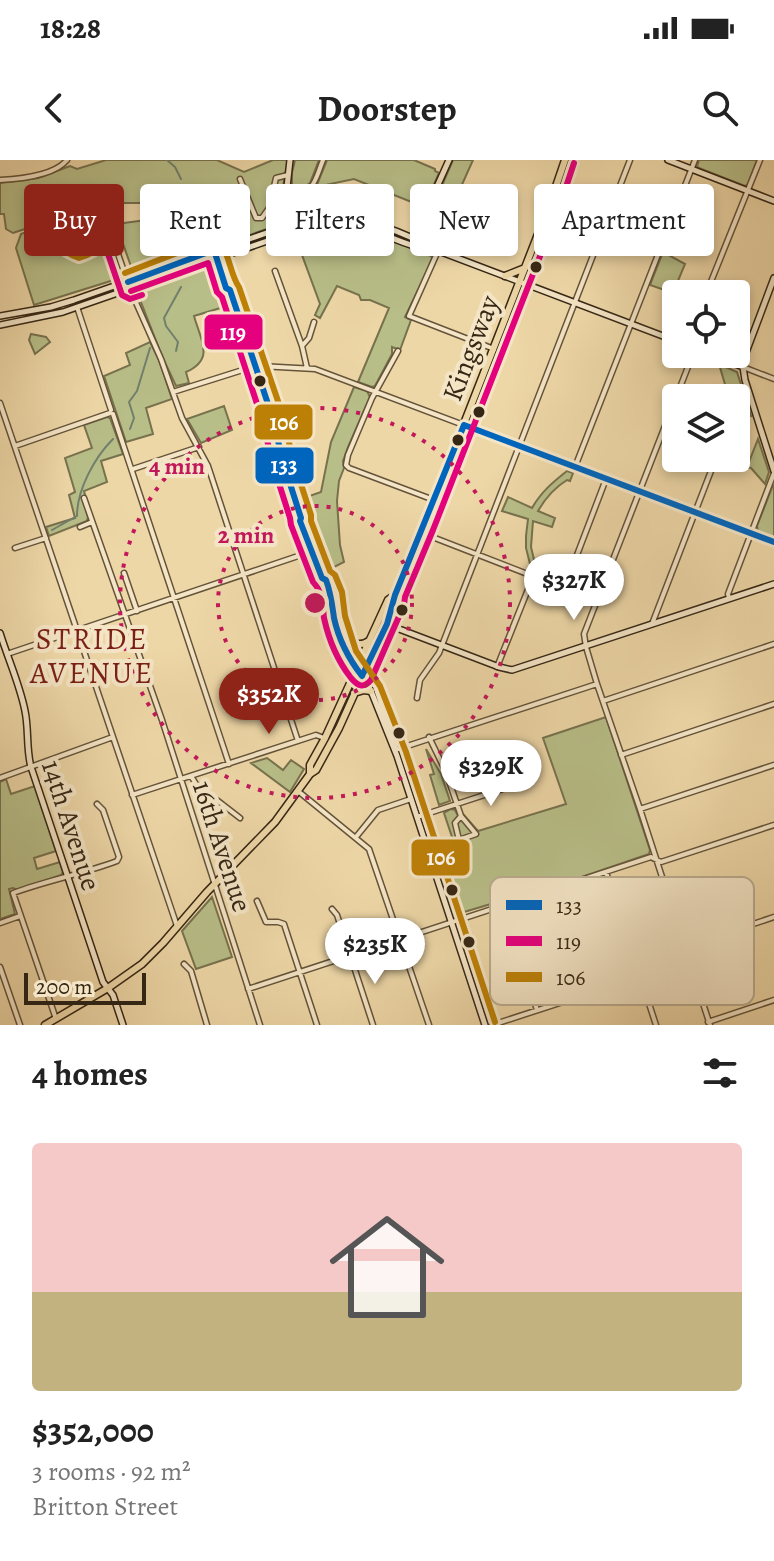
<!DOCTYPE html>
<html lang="en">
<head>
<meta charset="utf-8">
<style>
	:root { --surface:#fff; --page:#f2f2f2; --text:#222; --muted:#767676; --line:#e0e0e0; --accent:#8f2418 }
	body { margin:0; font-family:Alegreya,serif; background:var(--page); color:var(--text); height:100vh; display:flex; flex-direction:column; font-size:30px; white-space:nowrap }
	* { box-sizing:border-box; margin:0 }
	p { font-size:26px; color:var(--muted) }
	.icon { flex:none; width:44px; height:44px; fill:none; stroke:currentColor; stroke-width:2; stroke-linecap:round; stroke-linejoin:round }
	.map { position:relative; height:865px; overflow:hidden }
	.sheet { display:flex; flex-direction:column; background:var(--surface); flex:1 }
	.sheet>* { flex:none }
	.hud { position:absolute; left:24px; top:24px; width:726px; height:72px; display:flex; gap:16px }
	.tools { position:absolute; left:662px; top:120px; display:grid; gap:16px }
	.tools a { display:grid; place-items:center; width:88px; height:88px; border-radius:8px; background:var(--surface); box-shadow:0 4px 12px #0003; font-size:40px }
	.scale { position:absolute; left:24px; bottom:20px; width:122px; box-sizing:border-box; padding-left:8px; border:4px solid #362715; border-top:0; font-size:22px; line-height:28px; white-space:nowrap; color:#362715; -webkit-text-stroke:6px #f4e5c6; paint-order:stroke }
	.price { position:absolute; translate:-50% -68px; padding:0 18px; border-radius:28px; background:#fff; color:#222; font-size:26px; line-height:52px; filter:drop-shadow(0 2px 4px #0008) }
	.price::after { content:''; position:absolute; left:50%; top:48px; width:24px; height:18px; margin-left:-12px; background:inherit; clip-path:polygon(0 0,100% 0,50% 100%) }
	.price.current { background:var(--accent); color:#fff }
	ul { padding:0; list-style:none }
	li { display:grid; align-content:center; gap:16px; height:424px; padding:0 32px }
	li+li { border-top:2px solid var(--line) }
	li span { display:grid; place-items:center; height:248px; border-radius:8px; color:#555 }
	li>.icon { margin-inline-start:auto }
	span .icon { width:144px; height:144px; fill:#fffc; stroke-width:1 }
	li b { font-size:34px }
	h2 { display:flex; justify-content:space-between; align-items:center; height:96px; padding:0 32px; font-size:34px }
	.pill { padding:0 28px; border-radius:8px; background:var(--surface); box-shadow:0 4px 12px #0003; font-size:28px; line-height:72px }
	.pill.current { background:var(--accent); color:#fff }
	.status { display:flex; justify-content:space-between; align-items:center; height:56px; padding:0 40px; background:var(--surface); direction:ltr }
	.status svg { height:22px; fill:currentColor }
	header { display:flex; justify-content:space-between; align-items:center; height:104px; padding:0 32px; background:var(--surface); font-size:36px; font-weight:700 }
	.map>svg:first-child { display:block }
	.green { fill:#b8be88; stroke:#77724e; stroke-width:2 }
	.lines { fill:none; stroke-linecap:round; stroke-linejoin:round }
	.stream { stroke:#717f6d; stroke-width:2 }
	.street-casing { stroke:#64533a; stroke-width:7 }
	.secondary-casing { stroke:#362715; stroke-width:8 }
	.primary-casing { stroke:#362715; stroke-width:9 }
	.street { stroke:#f4e5c6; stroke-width:4 }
	.secondary { stroke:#f4e5c6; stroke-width:5 }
	.primary { stroke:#eed7a7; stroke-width:6 }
	.bus-1-casing { stroke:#f4e5c6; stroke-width:12 }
	.bus-2-casing { stroke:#f4e5c6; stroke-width:12 }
	.bus-3-casing { stroke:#f4e5c6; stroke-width:12 }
	.bus-1 { stroke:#0065bd; stroke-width:6 }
	.bus-2 { stroke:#e5007d; stroke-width:6 }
	.bus-3 { stroke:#bd8006; stroke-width:6 }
	.ring { fill:none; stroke:#c2185b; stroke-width:4; stroke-dasharray:4 8 }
	.bus-dot { fill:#362715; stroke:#f4e5c6; stroke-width:3 }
	.labels { text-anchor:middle; stroke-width:8; stroke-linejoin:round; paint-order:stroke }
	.street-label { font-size:28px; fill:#362715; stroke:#f4e5c6 }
	.neighbourhood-label { font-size:30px; letter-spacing:2px; fill:#7a1f14; stroke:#f4e5c6 }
	.key { fill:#f4e5c6; stroke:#bbac91; stroke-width:2 }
	.key-label { font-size:22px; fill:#362715 }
	.centre { fill:#c2185b; stroke:#f4e5c6; stroke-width:4 }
	.ring-label { font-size:24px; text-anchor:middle; font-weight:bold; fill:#c2185b; stroke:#f4e5c6; stroke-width:8; stroke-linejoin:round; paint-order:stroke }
	.line-badge { stroke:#f4e5c6; stroke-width:3 }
	.badge-label { font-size:22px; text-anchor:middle; font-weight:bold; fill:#fff }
</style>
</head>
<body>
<div class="status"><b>18:28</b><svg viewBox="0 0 49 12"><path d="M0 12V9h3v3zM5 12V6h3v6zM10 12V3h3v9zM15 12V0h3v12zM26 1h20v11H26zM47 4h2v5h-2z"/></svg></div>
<header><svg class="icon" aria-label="back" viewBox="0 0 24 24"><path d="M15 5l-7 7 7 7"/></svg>Doorstep<svg class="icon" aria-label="search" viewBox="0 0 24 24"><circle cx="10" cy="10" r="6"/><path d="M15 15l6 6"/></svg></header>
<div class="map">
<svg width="774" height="865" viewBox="0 0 774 865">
	<rect width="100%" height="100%" fill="#eed7a7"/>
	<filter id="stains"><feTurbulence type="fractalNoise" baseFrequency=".0025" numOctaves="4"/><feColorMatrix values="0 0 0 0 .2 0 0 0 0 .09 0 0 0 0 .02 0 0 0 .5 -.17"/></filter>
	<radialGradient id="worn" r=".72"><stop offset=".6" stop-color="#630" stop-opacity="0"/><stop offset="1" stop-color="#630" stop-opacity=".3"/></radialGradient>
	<path class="green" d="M 106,0 L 217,0 L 244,12 L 273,0 L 288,0 L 283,26 L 289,59 L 287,62 L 177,100 L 176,98 L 133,112 L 116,64 L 146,60 L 148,57 L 146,57 L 145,45 L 142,43 L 116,43 L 115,34 L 44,39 L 48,55 L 34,66 L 13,73 L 6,69 L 4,54 L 0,54 L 0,23 L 38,18 L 70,6 L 77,9 Z
		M 295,0 L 319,0 L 310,23 L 298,31 L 292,27 L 292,13 Z
		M 327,0 L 414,0 L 435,9 L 435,11 L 439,13 L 424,47 L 354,19 L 316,27 Z
		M 453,0 L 473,0 L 435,85 L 421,79 L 421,74 Z
		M 699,0 L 757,0 L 748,24 L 745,26 L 699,8 L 697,6 Z
		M 588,31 L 609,39 L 603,55 L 583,47 Z
		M 618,42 L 640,51 L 634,67 L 612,58 Z
		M 643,52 L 666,61 L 652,95 L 630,87 Z
		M 52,57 L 67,94 L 104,84 L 117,119 L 34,145 L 16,88 L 21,74 L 44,65 L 43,64 Z
		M 331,68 C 367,69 398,83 431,96 L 433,99 L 405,157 L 411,160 L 400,190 L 392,187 L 392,194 L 375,226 L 372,227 L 358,222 L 389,148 L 370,140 L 361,140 L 359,135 L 337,126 L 320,158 L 315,155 L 320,144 L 295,76 Z
		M 663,92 L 685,104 L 673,133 L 650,125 Z
		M 206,107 L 212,107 L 216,111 L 227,146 L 194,156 C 201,181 215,199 186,212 L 189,223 L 176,226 L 162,196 L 137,132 L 140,128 Z
		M 31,174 L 46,177 L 50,182 L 35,194 L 29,180 Z
		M 150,182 L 159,200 L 172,239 L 146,248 L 153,274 L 126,282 L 104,216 L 130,205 L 126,193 Z
		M 719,204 L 737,212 L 751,256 L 742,253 L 743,248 L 736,245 L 736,238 L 729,238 Z
		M 354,227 L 367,231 L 370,237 L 348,287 L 343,301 L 344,308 L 339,321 L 337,341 L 340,385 L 344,402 L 324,412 L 298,340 L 321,332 L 331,282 Z
		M 224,246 L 232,270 L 201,283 L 187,259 Z
		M 107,257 L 110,258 L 123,294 L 101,301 L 107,322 L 84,331 L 86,338 L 83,339 L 88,357 L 87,361 L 49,376 L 46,367 L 75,358 L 69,335 L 75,332 L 65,298 L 92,288 L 84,265 Z
		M 758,279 L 769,312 L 765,324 L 751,308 L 747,307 Z
		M 567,311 L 573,313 L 570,321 L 567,320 C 554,328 546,337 538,351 L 555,358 L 552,367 L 533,361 L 531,387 L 535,404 L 538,405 L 534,416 L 529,414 L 531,408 L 526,388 L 526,376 L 528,359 L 502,351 L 508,337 L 532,348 C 541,332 553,322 567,311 Z
		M 773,325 L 774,326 L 774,377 L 758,371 L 757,366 Z
		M 606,557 L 650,690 L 649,694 L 570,721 L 567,718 L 561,721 L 561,723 L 545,729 L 543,726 L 510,738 L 510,740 L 506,742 L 502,738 L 499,738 L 498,744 L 493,746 L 491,744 L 464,752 L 464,755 L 455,757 L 437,703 L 458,695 L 444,653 L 451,649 L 455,650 L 458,656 L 463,654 L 478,671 L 566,644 L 543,578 Z
		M 426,589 L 441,614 L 450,641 L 439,645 L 430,615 L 434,614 Z
		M 267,598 L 283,610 L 291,600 L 304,609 L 290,632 L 251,603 Z
		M 6,619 L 11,634 L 35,626 L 56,691 L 34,698 L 37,709 L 60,702 L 63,712 L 61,715 L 18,730 L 13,728 L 9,729 L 15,754 L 0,759 L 0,622 Z
		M 212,737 L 232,797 L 196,809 L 182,771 Z"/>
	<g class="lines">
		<path class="stream" d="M 167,0 L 175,7 L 181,19
			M 190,47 L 196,53 L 195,73
			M 176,191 L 178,182 L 166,166 L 164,158 L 181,127
			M 130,269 L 134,258 L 129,242 L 137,231 L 150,188
			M 52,370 L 77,356 C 77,330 94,298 113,279"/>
		<g class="street-casing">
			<path id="street" d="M 240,19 L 256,58 L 262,58 L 269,48 L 276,18 L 288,15
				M 0,20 C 19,19 54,16 67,0
				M 291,36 C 315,33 315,20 323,0
				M 107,62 L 130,129 L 161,199 L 182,258 L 208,306 L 298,581
				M 438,91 L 409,156 L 494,189
				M 275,111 L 302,186 L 307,208
				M 706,134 L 760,0
				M 77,147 L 111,250
				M 302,186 L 309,178 L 314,162
				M 398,191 L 372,238 L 348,295 L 346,305 L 349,308 L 434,340
				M 693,194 L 584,474 L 586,487 L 597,524 L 640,649 L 710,865
				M 743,207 L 774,219
				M 173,232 L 249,208 L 260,206 L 315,209 L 774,382
				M 0,243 L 177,766
				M 113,254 L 229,604
				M 15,286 L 110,253
				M 575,307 L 695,0
				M 133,309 L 199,287
				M 84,338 L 162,560 L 260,865
				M 80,367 L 92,362
				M 422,373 L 597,441
				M 15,388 L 46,378
				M 124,413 L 137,451
				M 564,429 L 606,319
				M 729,438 L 728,434 L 774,313
				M 652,464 L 716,298
				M 7,494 L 313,391
				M 497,507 L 533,417
				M 417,538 L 420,520 L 439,493 L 630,0
				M 603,541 L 774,484
				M 429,577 L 446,612 L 461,656 L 476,674 L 459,680 L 455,663 L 461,656
				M 395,590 L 597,524
				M 621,595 L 774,544
				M 191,616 L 196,624 L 240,658
				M 0,618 L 113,577
				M 298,631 L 369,689 L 429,865
				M 132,635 L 316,575 L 324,578
				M 640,649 L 774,605
				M 417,657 L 515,625
				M 356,677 L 378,650 L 411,639
				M 606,712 L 656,865
				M 555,729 L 588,833
				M 257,741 L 266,762 L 278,762 L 284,764 L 317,865
				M 503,745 L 537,850
				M 332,749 L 337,755 L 373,865
				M 0,763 L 20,756
				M 685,787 L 774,757
				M 184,804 L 191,811 L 207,865
				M 0,807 L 20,865
				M 248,829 L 651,697 L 661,702 L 774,665
				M 56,859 L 13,733 C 48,720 83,714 117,701 L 119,697 L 103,650 L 97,644
				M 708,862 L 774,840
				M 492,865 L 689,801"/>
		</g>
		<g class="secondary-casing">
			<path id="secondary" d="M 290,0 L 286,36 L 296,71
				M 668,0 L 774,41
				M 288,29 L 297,61
				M 413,80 L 449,0
				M 214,90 L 226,128 L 230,130 L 270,250 L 282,291 L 285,308
				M 774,118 L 745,195 L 743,207 L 745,220 L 774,311
				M 226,128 L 225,132 L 274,282 L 282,305 L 285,308 L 301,358 L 312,383 L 311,386 L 322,418 L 321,423 L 326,437 L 331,439
				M 0,156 L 51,147 L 74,140 L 298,62 C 312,60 326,57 341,58 C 374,60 407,74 436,90 L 676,181
				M 0,165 L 63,152 L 296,71 C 318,64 342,62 364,68 C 387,74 407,87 431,90
				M 710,194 L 743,207
				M 301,358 L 300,361 L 309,385 L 311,386
				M 322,418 L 326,420 L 332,435 L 331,439 L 335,459 L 347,495 L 371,531 L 397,596 L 485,865
				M 335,450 L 340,456 L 353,494 L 374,522 L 395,583 L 395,589
				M 386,464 L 499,507 L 512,510 L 774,424
				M 0,473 C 8,499 20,525 25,551 C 29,570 26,588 31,607 L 103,822 L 113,835 L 123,865"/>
		</g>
		<g class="primary-casing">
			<path id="primary" d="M 505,116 L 525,108
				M 348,478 C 355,484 361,487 370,480
				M 354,533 L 364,530 L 371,531
				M 310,614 L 310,605 L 325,578 L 388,440 L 395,435 L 424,366 L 551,41 L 565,0
				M 45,865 L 108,828 L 142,804 L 163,783 L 207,732 L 275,662 L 310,614 L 316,610 L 339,568 L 386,464 L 395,441 L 395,435"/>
		</g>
		<use href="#street" class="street"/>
		<use href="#secondary" class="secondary"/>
		<use href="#primary" class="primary"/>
		<g class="bus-1-casing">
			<path id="bus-1" d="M 79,57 L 93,65 L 97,72 L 92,80 L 79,88 L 66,79 L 66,64 Z
				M 214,90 L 226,128 L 230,130 L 270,250 L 285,308 L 301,358 L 300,361 L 322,418 L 326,420 C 331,433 332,444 334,458 C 339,481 348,498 362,516
				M 128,122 L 214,90
				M 464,265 L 774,382
				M 362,516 L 387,464 L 395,435 L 464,265"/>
		</g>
		<g class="bus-2-casing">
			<path id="bus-2" d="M 103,79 L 122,135 L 130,139 L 142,135
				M 131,131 L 208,103 L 217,132 L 222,137 L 260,253 L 275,311 L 290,358 L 291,365 L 313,422 C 317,427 318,427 320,433 C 323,440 323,450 324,458 C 329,481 337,500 351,518 C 358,526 363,529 371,520 L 404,445 L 405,437 L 433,370 L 560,45 L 574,3"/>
		</g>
		<g class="bus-3-casing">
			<path id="bus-3" d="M 74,48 L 57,59 C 54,82 57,90 79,98 C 113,87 117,64 83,48
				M 125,113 L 211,80 C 214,81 216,80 219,81 C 227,86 231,117 239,127 L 280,247 L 295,306 L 311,355 L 311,361 L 330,411 L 335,415 L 342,432 L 345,456 L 356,491 L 380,526 L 406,592 L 495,862"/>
		</g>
		<use href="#bus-1" class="bus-1"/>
		<use href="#bus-2" class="bus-2"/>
		<use href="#bus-3" class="bus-3"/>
	</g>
	<g class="ring">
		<circle cx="315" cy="443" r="97"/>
		<circle cx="315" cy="443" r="195"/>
	</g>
	<g class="bus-dot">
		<circle cx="536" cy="107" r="7"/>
		<circle cx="260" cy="221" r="7"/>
		<circle cx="479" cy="252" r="7"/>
		<circle cx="458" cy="280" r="7"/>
		<circle cx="402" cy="450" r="7"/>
		<circle cx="399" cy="573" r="7"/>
		<circle cx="452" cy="730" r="7"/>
		<circle cx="469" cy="782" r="7"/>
	</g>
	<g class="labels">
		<g class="street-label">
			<text transform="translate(470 188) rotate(-69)" y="10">Kingsway</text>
			<text transform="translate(72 665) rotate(72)" y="10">14th Avenue</text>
			<text transform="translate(223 686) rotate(72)" y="10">16th Avenue</text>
		</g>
		<g class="neighbourhood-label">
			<text x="92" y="489">STRIDE<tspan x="92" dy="34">AVENUE</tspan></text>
		</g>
	</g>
	<rect x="490" y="717" width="264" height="128" rx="12" class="key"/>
	<rect x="506" y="740" width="36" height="10" fill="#0065bd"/>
	<rect x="506" y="776" width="36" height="10" fill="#e5007d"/>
	<rect x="506" y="812" width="36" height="10" fill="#bd8006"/>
	<g class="key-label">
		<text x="556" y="753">133</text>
		<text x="556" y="789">119</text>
		<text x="556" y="825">106</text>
	</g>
	<circle cx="315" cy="443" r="12" class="centre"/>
	<g class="ring-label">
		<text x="177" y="314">4 min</text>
		<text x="246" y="383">2 min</text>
	</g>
	<g class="line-badge">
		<rect x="203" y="153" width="61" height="38" rx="8" fill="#e5007d"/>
		<rect x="253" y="243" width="61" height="38" rx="8" fill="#bd8006"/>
		<rect x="254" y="286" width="61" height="39" rx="8" fill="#0065bd"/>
		<rect x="410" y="678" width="61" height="39" rx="8" fill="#bd8006"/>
	</g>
	<g class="badge-label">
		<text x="233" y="180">119</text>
		<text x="284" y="270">106</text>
		<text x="284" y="313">133</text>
		<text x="441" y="705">106</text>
	</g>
	<rect width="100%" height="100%" filter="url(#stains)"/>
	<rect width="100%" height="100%" fill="url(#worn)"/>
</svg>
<div class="tools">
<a><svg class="icon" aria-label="locate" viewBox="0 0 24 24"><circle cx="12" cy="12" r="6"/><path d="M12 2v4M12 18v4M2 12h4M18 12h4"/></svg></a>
<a><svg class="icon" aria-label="layers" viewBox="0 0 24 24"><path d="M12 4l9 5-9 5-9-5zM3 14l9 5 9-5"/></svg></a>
</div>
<div class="scale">200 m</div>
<b class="price" style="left:574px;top:462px">$327K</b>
<b class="price current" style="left:269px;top:576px">$352K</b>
<b class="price" style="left:491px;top:648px">$329K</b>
<b class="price" style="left:375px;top:826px">$235K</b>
<div class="hud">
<a class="pill current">Buy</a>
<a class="pill">Rent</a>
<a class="pill">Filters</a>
<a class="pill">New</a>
<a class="pill">Apartment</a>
</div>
</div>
<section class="sheet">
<h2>4 homes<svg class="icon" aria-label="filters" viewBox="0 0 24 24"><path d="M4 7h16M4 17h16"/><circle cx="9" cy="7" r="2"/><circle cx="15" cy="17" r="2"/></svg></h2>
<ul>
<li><span style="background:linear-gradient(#f6c9c9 60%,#c2b280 0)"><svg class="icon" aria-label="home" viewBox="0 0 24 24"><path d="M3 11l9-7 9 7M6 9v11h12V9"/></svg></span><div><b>$352,000</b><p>3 rooms · 92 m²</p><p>Britton Street</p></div></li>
</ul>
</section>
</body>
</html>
